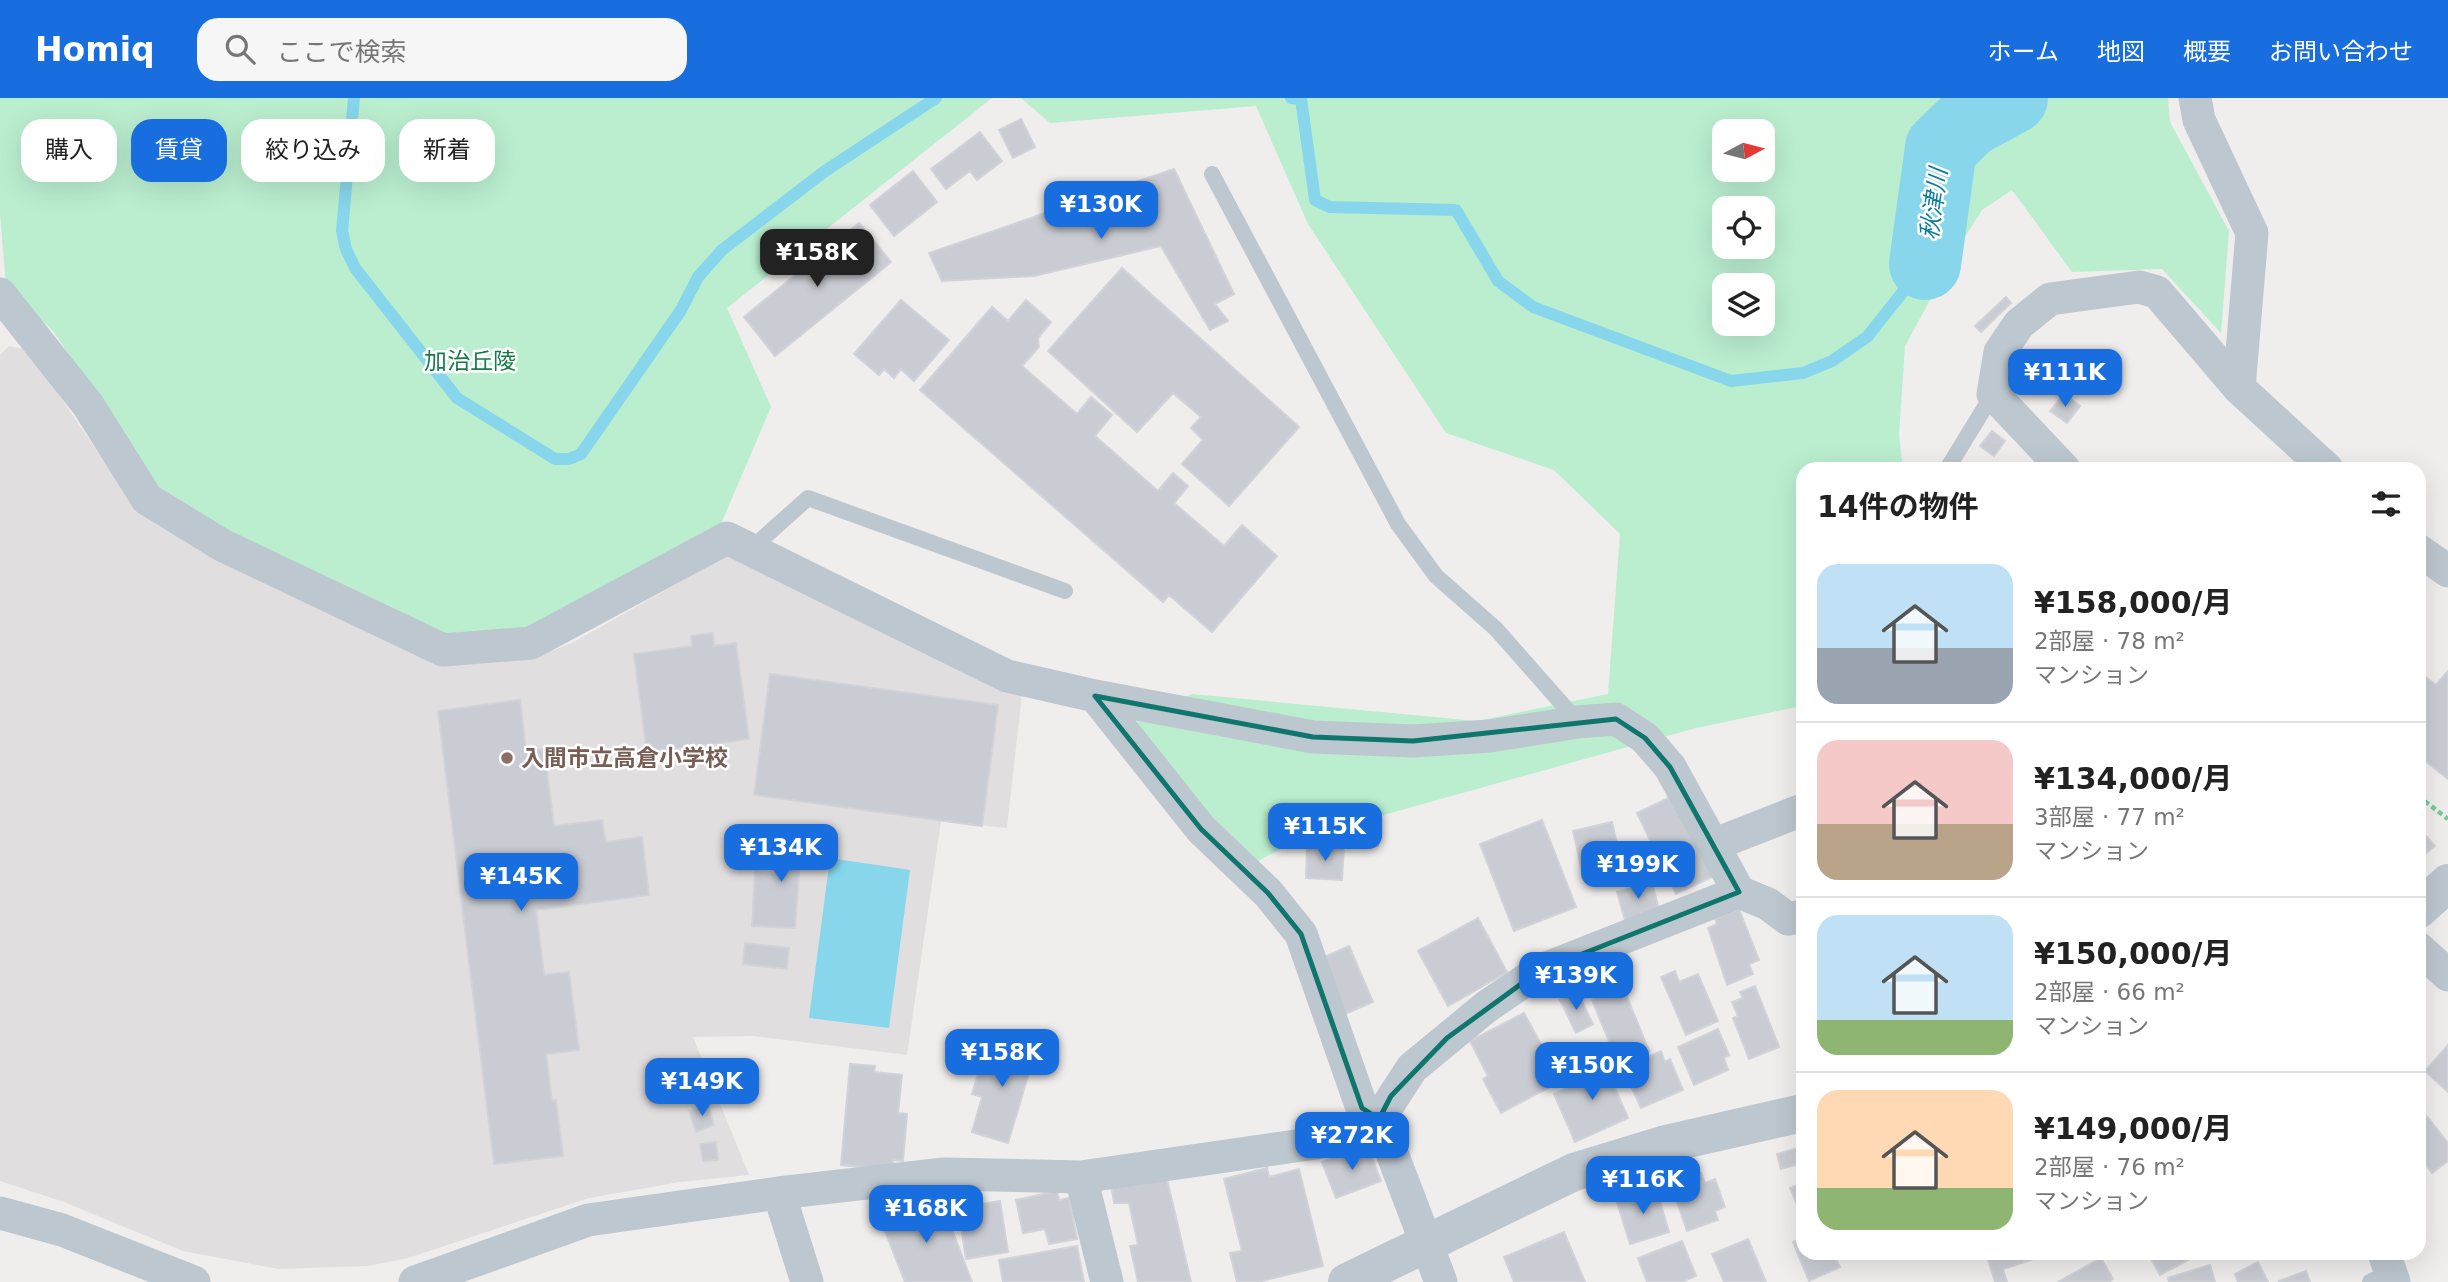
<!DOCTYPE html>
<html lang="ja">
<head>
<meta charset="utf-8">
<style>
	:root { --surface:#fff; --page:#f6f6f6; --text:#222; --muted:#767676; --line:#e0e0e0; --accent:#186ede }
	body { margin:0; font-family:"DejaVu Sans","Noto Sans JP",sans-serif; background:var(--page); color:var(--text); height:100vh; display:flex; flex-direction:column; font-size:26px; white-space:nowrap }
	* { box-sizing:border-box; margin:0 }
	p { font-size:23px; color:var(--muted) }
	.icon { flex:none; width:38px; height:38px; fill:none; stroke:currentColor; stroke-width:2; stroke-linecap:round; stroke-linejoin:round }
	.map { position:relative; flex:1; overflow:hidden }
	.details { position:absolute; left:1796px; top:364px; width:630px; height:798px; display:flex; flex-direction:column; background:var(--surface); border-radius:21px; box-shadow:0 7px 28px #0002 }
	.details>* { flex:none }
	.hud { position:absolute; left:21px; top:21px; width:665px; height:63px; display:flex; gap:14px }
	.needle { width:46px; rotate:83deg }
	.controls { position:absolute; left:1712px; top:21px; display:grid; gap:14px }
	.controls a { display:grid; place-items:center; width:63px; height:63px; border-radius:14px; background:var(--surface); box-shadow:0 7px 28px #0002; font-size:35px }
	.price { position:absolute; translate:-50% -60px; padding:0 16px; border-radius:14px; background:var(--accent); color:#fff; font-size:23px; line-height:46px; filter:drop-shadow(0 2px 4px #0008) }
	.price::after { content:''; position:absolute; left:50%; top:42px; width:21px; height:16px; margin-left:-10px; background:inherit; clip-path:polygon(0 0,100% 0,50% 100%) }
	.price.selected { background:#222; color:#fff }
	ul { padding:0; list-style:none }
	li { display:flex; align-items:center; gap:21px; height:175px; padding:0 21px }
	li+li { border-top:2px solid var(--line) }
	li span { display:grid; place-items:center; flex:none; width:196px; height:140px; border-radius:21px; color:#555 }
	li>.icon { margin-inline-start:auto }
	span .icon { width:84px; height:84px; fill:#fffc; stroke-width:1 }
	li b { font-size:30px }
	h2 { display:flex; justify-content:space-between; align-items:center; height:84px; padding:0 21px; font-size:30px }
	.chip { padding:0 24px; border-radius:21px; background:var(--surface); box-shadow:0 7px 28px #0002; font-size:24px; line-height:63px }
	.chip.selected { background:var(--accent); color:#fff }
	header { display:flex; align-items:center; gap:42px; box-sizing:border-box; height:98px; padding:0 35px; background:var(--accent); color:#fff }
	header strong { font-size:33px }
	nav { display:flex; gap:38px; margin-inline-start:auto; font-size:24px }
	.search { width:490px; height:63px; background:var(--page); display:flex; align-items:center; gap:18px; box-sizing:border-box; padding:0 24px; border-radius:21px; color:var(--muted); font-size:26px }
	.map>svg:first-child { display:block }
	.education { fill:#e1dedf }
	.green { fill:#baeecf; fill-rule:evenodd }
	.water { fill:#87d6eb }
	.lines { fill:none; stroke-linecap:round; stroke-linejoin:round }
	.stream { stroke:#87d6eb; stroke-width:12 }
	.river { stroke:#87d6eb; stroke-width:72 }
	.building { fill:#c9ccd2; stroke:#d1d3d9; stroke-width:2 }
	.path { stroke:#72cca0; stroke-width:4.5; stroke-dasharray:5 3.5; stroke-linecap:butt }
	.service { stroke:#bdc7cf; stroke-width:16 }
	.minor { stroke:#bdc7cf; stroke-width:33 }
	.tertiary { stroke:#bdc7cf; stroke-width:38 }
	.marked { fill:none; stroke:#0f766e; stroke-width:5; stroke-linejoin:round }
	.education-dot { fill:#8d6e63; stroke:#fff; stroke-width:2.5 }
	.labels { text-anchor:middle; stroke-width:5; stroke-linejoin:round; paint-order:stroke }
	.park-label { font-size:23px; fill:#167b49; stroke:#fff }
	.education-label { font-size:23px; font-weight:bold; fill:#785e54; stroke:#fff; text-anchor:start }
	.water-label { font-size:24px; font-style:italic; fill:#0c7f9f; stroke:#fff }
</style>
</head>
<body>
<header>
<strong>Homiq</strong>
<div class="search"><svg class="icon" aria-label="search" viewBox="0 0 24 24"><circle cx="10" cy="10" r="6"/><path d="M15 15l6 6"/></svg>ここで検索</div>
<nav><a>ホーム</a><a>地図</a><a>概要</a><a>お問い合わせ</a></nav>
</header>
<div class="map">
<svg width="2448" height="1184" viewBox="0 0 2448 1184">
	<rect width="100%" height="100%" fill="#f0eded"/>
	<path class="education" d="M 9,248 L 28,252 L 136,410 L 434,566 L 446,568 L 538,558 L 572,545 L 728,457 L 1022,596 L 1007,730 L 941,723 L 907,957 L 753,938 L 693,939 L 749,1077 L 680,1084 L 589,1100 L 408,1160 L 368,1168 L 279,1171 L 183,1153 L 64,1104 L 0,1083 L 0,257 Z"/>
	<path class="green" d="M 0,0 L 992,0 L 727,210 L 771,309 L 721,426 L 528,535 L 444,543 L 229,438 L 157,387 L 53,233 L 6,187 L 0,116 Z
		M 1021,0 L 2168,0 L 2170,24 L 2229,133 L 2221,235 L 2162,171 L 2072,174 L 2012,92 L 1982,112 L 1961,145 L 1905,248 L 1899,337 L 1903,371 L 1802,371 L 1802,608 L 1696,630 L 1301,740 L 1236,775 L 1136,622 L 1192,596 L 1477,623 L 1608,596 L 1620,436 L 1554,372 L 1446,335 L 1308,126 L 1256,8 L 1050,25 ZM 1724,33 L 1762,33 L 1762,72 L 1724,72 ZM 1724,110 L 1762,110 L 1762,149 L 1724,149 ZM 1724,187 L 1762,187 L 1762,226 L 1724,226 Z"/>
	<path class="water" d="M 830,760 L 910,772 L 889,930 L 809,920 Z"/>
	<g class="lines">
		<path class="stream" d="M 354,0 L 342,133 L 346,151 L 355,170 L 457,300 L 555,361 L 569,361 L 581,356 L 681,212 L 698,179 L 722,152 L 825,73 L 936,0
			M 1291,0 L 1301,1 L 1315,102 L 1330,109 L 1456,112 L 1498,183 L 1533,209 L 1731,283 L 1803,275 L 1832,263 L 1867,239 L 1925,166"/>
		<path class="river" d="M 1925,166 L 1941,50 L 1968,24 L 2012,0"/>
	</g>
	<path class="building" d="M 1021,21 L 1035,49 L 1013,60 L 999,32 Z
		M 980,34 L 1002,63 L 977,82 L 970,73 L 946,91 L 931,71 Z
		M 1174,71 L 1234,196 L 1215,206 L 1228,223 L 1210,232 L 1161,148 L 1034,178 L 942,183 L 929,155 Z
		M 913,73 L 937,104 L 894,138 L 870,107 Z
		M 859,125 L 891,164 L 775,258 L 744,219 Z
		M 1122,170 L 1299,329 L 1229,408 L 1182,366 L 1203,342 L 1191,330 L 1201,319 L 1173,295 L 1137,334 L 1048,253 Z
		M 2006,199 L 2011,205 L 1981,234 L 1975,228 Z
		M 901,202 L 949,242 L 914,283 L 901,271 L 894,280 L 884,271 L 879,277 L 854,256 Z
		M 1026,202 L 1051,224 L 1038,240 L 1039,249 L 1022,268 L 1077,316 L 1091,299 L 1112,317 L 1095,338 L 1158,393 L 1173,375 L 1188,388 L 1174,405 L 1224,448 L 1242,427 L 1277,458 L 1212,534 L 1169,497 L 1163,504 L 920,292 L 992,209 L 1008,223 Z
		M 2064,296 L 2080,308 L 2067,325 L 2050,313 Z
		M 1992,333 L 2005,343 L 1994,358 L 1980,348 Z
		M 713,535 L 714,548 L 736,545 L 749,641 L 647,655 L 634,556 L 692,548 L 691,538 Z
		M 2418,573 L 2436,587 L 2448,573 L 2448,681 L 2418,657 Z
		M 770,576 L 998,607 L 982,728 L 754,697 Z
		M 520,602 L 526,653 L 544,651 L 554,728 L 602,722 L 606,744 L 642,739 L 649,797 L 536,812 L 544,877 L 569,874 L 579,952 L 546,956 L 552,1003 L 556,1002 L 563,1058 L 494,1066 L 438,613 Z
		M 1679,695 L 1718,776 L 1676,796 L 1637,715 Z
		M 1377,722 L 1378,748 L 1353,750 L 1352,723 Z
		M 1542,722 L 1576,809 L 1514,833 L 1480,746 Z
		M 1612,724 L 1622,768 L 1583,778 L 1573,733 Z
		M 2418,729 L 2435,748 L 2418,762 Z
		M 780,736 L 813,738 L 812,764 L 800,763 L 795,830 L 752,828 L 755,773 L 777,775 Z
		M 1307,748 L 1344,749 L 1342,782 L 1306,780 Z
		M 1652,784 L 1659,812 L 1625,822 L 1617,794 Z
		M 1739,811 L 1759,862 L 1749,866 L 1753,876 L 1727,887 L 1708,830 L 1717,826 L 1715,821 Z
		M 1478,820 L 1507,874 L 1448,908 L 1418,853 Z
		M 745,845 L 789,850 L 787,871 L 743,866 Z
		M 1349,848 L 1373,904 L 1345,916 L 1322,860 Z
		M 1675,873 L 1679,884 L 1698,876 L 1718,923 L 1686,937 L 1661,879 Z
		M 1755,888 L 1779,949 L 1749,961 L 1733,920 L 1738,918 L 1732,904 L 1743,900 L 1740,894 Z
		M 1623,889 L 1649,953 L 1618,965 L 1592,902 Z
		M 1577,894 L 1593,926 L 1576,935 L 1560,902 Z
		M 1524,915 L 1561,983 L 1501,1015 L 1483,981 L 1488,978 L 1470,943 Z
		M 1718,931 L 1729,957 L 1724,960 L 1728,972 L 1694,987 L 1678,949 Z
		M 998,940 L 1036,951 L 1008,1045 L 972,1034 L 982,999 L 972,996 L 984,957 L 992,959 Z
		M 2448,947 L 2448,994 L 2425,973 Z
		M 1599,953 L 1628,1020 L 1575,1044 L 1554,996 L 1592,979 L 1584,960 Z
		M 1661,953 L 1665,964 L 1670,961 L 1683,992 L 1641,1010 L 1630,986 L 1637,983 L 1630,967 Z
		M 850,966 L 875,968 L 874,974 L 902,977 L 898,1015 L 907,1016 L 903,1063 L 893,1062 L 892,1072 L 841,1067 Z
		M 708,1007 L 714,1027 L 696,1034 L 689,1013 Z
		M 2418,1007 L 2448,1045 L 2448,1063 L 2432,1075 L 2423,1063 L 2418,1067 Z
		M 716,1044 L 718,1062 L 703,1063 L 700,1046 Z
		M 1367,1047 L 1381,1083 L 1336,1100 L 1322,1064 Z
		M 1801,1049 L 1802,1065 L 1781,1071 L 1777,1056 Z
		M 1267,1070 L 1269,1079 L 1299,1071 L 1323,1168 L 1258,1184 L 1237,1184 L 1230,1155 L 1242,1153 L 1224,1081 Z
		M 1701,1075 L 1705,1085 L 1715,1081 L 1725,1109 L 1715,1113 L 1718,1122 L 1687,1133 L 1671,1086 Z
		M 1167,1081 L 1191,1184 L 1138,1184 L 1130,1148 L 1138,1147 L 1129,1105 L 1114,1105 L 1111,1086 Z
		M 1802,1085 L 1802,1119 L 1790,1090 Z
		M 1656,1090 L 1669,1134 L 1630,1146 L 1616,1101 Z
		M 1057,1093 L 1059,1102 L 1069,1100 L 1077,1141 L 1049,1146 L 1045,1131 L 1023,1135 L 1016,1102 Z
		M 940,1100 L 972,1184 L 905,1184 L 881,1123 Z
		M 1000,1103 L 1008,1154 L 966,1161 L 958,1110 Z
		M 1564,1134 L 1585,1184 L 1514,1184 L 1504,1159 Z
		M 1802,1140 L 1802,1155 L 1845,1155 L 1835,1159 L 1840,1169 L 1809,1183 L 1793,1144 Z
		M 1748,1141 L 1766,1184 L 1724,1184 L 1712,1156 Z
		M 1682,1143 L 1696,1178 L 1682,1184 L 1647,1184 L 1638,1160 Z
		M 1077,1148 L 1084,1184 L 1003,1184 L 999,1162 Z
		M 1986,1155 L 2052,1155 L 2003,1171 L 2007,1184 L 1995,1184 Z
		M 2201,1155 L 2160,1177 L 2150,1159 L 2157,1155 Z
		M 2101,1160 L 2113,1181 L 2109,1184 L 2058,1184 Z
		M 2258,1164 L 2268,1184 L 2238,1184 L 2235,1176 Z
		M 2210,1167 L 2215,1184 L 2169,1184 L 2168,1180 Z
		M 2306,1173 L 2310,1184 L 2280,1184 L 2279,1183 Z"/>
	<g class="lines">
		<path class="path" d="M 2418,698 L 2448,721"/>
		<path class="service" d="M 1212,76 L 1398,426 L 1436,478 L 1496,531 L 1578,624
			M 1947,371 L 1993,296
			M 752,450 L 808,400 L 1065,493
			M 2370,1184 L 2390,1174"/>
		<path class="minor" d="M 2195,0 L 2199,22 L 2252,135 L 2239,290
			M 0,196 L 88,307 L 147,401 L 222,447 L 443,552 L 531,545 L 727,440 L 1007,578 L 1095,598 L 1201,731 L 1268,795 L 1301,836 L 1362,1010 L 1379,1021 L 1441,1184
			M 2064,371 L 1993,296 L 2000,254 L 2019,226 L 2050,201 L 2139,189 L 2157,194 L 2239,290 L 2327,371
			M 2418,452 L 2448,473
			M 1095,598 L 1313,639 L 1413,643 L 1490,638 L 1578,624 L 1616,621 L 1645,640 L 1670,669 L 1739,794 L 1768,806 L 1788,821 L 1802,818
			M 1713,747 L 1802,712
			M 2418,850 L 2448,877
			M 1081,1079 L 1107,1184
			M 779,1095 L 944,1076 L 1081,1079 L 1316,1045 L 1363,1033 L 1379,1021 L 1412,970 L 1486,909 L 1539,873 L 1739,794
			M 0,1115 L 62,1132 L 194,1184
			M 2384,1155 L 2394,1184
			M 415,1184 L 588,1122 L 779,1095 L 807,1184"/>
		<path class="tertiary" d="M 2418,812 L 2448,785
			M 1347,1184 L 1574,1074 L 1666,1046 L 1802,1015"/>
	</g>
	<path class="marked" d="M 1095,598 L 1313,639 L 1413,643 L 1616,621 L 1645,640 L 1670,669 L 1739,794 L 1539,873 L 1447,940 L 1391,998 L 1379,1021 L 1362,1010 L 1301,836 L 1268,795 L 1201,731 Z"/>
	<circle class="education-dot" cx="507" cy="660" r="7"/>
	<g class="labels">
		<g class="park-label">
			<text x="470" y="271">加治丘陵</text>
		</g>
		<g class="education-label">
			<text x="521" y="668">入間市立高倉小学校</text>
		</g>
		<g class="water-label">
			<text transform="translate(1934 106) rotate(-82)" y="8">秋津川</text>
		</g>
	</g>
</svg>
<div class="controls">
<a><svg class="needle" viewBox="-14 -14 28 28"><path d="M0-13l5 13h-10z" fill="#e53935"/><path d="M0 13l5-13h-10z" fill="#767676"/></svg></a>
<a><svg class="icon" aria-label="locate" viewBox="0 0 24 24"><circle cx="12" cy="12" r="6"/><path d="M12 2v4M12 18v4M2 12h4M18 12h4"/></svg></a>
<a><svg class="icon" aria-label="layers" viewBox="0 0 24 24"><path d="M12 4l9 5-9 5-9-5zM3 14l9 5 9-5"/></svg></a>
</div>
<b class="price" style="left:1101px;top:143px">¥130K</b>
<b class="price selected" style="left:817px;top:191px">¥158K</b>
<b class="price" style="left:2065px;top:311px">¥111K</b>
<b class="price" style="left:1325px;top:765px">¥115K</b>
<b class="price" style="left:781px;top:786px">¥134K</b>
<b class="price" style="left:1638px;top:803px">¥199K</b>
<b class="price" style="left:521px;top:815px">¥145K</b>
<b class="price" style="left:1576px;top:914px">¥139K</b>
<b class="price" style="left:1002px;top:991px">¥158K</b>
<b class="price" style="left:1592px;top:1004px">¥150K</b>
<b class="price" style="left:702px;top:1020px">¥149K</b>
<b class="price" style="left:1352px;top:1074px">¥272K</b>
<b class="price" style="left:1643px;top:1118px">¥116K</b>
<b class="price" style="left:926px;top:1147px">¥168K</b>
<div class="hud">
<a class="chip">購入</a>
<a class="chip selected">賃貸</a>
<a class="chip">絞り込み</a>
<a class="chip">新着</a>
</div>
<section class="details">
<h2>14件の物件<svg class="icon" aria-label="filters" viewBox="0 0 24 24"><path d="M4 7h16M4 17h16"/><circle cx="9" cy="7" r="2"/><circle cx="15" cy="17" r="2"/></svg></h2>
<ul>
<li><span style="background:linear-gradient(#bfe0f5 60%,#9aa5b1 0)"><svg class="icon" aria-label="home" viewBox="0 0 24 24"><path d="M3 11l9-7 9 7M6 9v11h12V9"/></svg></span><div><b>¥158,000/月</b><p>2部屋 · 78 m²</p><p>マンション</p></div></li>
<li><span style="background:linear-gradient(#f6c9c9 60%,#b9a48a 0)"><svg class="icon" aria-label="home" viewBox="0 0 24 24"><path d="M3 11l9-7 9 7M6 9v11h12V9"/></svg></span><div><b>¥134,000/月</b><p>3部屋 · 77 m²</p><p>マンション</p></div></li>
<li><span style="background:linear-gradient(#bfe0f5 75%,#8fb573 0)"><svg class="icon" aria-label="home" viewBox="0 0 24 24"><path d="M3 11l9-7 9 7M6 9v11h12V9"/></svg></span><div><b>¥150,000/月</b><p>2部屋 · 66 m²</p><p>マンション</p></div></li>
<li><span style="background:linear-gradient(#ffd9b3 70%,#8fb573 0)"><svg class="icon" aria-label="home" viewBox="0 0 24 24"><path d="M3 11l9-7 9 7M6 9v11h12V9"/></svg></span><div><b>¥149,000/月</b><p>2部屋 · 76 m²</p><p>マンション</p></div></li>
</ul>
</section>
</div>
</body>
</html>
